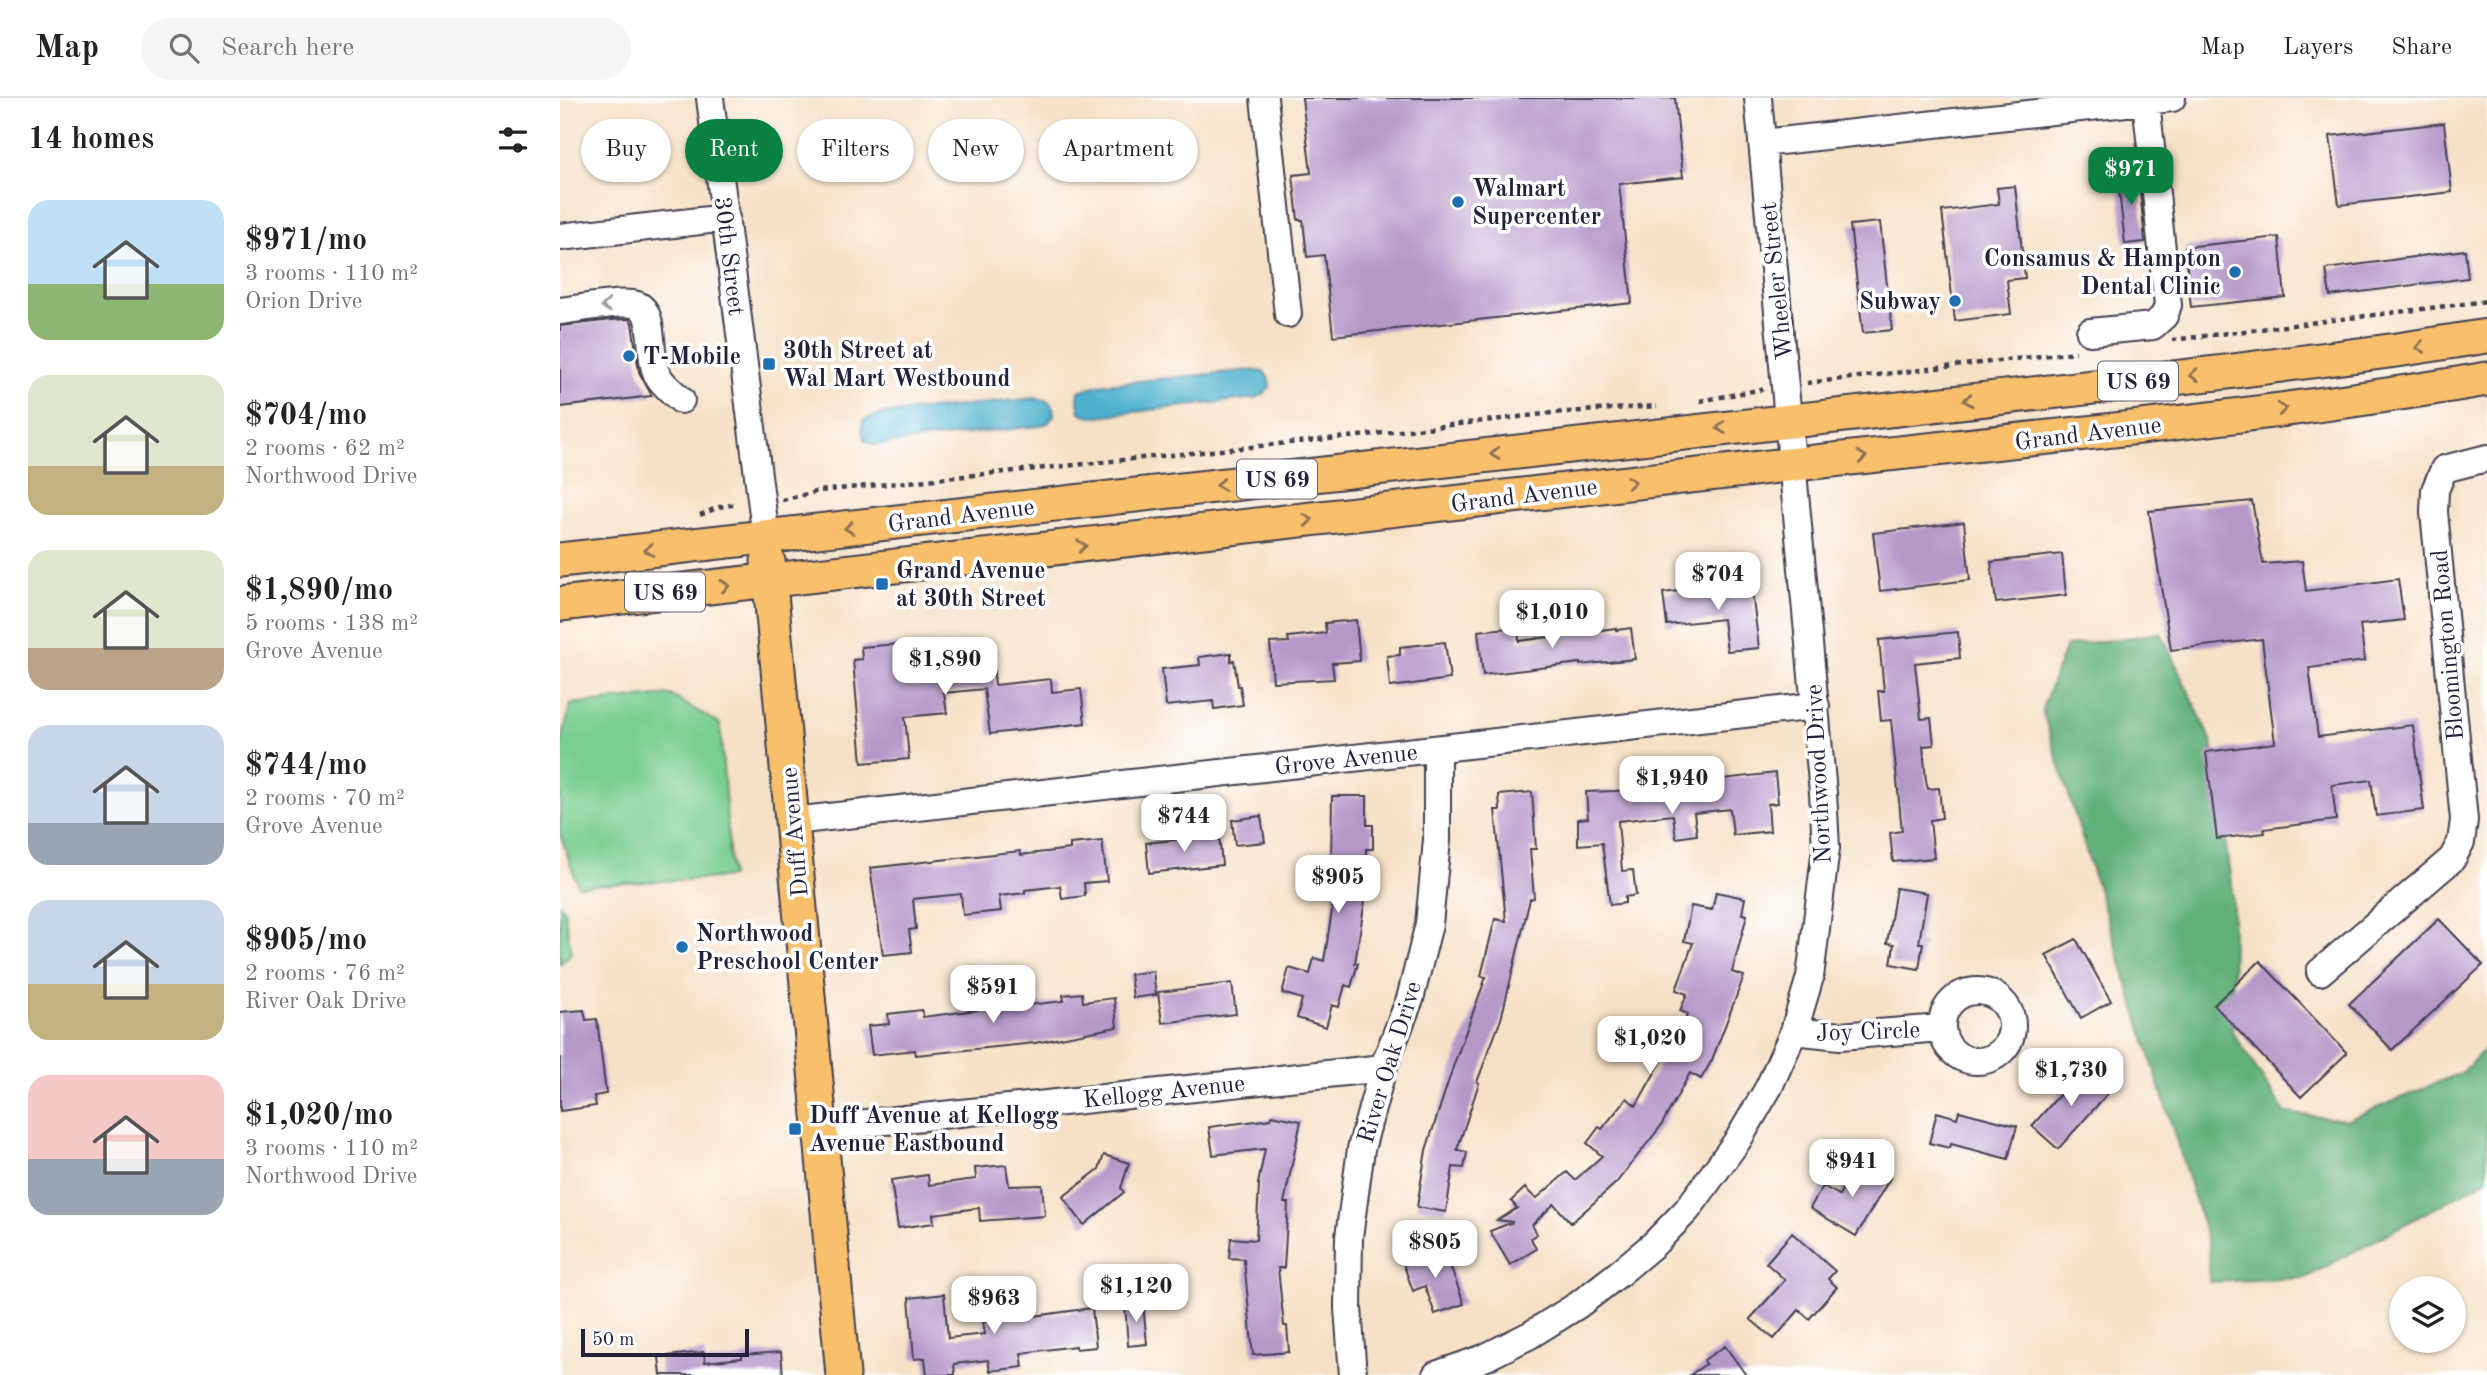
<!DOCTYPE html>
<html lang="en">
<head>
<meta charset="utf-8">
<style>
	:root { --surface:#fff; --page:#f6f6f6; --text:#222; --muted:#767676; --line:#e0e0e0; --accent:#0b8043 }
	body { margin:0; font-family:"Old Standard TT",serif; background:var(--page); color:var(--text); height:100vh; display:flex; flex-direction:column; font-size:26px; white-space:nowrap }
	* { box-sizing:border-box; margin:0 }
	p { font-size:23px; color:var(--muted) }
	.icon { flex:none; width:38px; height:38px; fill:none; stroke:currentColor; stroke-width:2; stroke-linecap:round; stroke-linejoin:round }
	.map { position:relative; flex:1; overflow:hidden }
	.sheet { display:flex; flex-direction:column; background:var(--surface); width:560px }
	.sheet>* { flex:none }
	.top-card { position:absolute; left:21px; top:21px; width:665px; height:63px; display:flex; gap:14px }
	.buttons { position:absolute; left:1829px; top:1178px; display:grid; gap:14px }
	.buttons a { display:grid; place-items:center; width:77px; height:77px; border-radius:50%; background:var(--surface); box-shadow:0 2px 5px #0004; font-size:35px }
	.scale { position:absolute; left:21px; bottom:18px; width:168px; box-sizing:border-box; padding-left:7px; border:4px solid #22223b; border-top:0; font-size:19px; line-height:24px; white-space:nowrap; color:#22223b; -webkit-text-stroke:5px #fff; paint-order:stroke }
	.price { position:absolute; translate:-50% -60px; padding:0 16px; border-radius:14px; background:#fff; color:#222; font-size:23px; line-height:46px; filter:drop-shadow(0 2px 4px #0008) }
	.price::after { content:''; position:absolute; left:50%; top:42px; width:21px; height:16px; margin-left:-10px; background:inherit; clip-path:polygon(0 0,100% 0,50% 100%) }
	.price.on { background:var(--accent); color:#fff }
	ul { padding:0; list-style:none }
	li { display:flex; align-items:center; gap:21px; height:175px; padding:0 28px }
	li span { display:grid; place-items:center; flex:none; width:196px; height:140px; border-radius:21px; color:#555 }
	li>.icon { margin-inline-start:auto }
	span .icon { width:84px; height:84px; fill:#fffc; stroke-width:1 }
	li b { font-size:30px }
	h2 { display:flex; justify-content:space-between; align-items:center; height:84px; padding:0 28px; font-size:30px }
	.chip { padding:0 24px; border-radius:32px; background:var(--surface); box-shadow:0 2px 5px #0004; font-size:24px; line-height:63px }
	.chip.on { background:var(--accent); color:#fff }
	header { display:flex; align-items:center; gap:42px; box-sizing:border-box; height:98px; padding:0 35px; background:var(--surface); border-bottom:2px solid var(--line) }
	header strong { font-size:33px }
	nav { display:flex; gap:38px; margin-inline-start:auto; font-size:24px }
	.search { width:490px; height:63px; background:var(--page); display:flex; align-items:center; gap:18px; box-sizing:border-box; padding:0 24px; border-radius:38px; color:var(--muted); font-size:26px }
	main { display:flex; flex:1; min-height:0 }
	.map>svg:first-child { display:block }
	.green { fill:#79ce92; stroke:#4e7866; stroke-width:2 }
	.forest { fill:#62b17c; stroke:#426a5c; stroke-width:2 }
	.water { fill:#4eb1cd; stroke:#386a84; stroke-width:2 }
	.building { fill:#b499c8 }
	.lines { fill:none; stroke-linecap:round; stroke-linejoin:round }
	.minor-casing { stroke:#423f50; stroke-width:30 }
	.major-casing { stroke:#423f50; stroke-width:37 }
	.path { stroke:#423f50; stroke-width:4.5; stroke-dasharray:5 5; stroke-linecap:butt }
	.minor { stroke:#fff; stroke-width:26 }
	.major { stroke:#f8bf6c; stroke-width:33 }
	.oneway { stroke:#9c9ca7 }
	.oneway2 { stroke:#8d7054 }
	.poi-dot { fill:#1f6fb2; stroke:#fff; stroke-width:2.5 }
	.labels { text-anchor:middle; stroke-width:7; stroke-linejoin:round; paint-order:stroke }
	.shield { fill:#fff; stroke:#646476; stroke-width:2 }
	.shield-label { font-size:23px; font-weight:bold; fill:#22223b }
	.poi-label { font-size:24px; font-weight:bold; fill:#22223b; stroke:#fff; text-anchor:start }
	.street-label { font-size:24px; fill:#22223b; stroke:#fff }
</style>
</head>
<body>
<header>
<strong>Map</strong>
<div class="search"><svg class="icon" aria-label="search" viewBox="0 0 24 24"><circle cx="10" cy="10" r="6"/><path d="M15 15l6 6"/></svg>Search here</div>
<nav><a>Map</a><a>Layers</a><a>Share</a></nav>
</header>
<main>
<section class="sheet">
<h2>14 homes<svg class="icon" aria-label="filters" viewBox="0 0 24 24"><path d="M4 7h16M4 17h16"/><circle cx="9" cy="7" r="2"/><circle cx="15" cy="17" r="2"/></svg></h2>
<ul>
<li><span style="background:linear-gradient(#bfe0f5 60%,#8fb573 0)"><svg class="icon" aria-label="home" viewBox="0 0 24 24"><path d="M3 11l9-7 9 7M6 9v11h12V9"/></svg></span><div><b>$971/mo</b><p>3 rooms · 110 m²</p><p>Orion Drive</p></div></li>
<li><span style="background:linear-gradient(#dfe7d0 65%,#c2b280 0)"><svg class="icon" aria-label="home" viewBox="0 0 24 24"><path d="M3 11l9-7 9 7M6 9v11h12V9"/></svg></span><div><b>$704/mo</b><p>2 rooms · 62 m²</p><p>Northwood Drive</p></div></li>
<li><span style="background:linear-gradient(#dfe7d0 70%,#b9a48a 0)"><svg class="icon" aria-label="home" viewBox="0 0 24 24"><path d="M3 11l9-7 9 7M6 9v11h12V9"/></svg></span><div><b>$1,890/mo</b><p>5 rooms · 138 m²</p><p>Grove Avenue</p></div></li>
<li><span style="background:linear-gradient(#c9d6e8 70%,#9aa5b1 0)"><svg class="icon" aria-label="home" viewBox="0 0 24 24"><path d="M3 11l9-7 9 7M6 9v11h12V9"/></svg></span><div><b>$744/mo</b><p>2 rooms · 70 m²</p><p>Grove Avenue</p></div></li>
<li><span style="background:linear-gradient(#c9d6e8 60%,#c2b280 0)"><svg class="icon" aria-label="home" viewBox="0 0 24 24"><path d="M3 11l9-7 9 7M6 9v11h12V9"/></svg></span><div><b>$905/mo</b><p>2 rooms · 76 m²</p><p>River Oak Drive</p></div></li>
<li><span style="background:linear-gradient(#f6c9c9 60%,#9aa5b1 0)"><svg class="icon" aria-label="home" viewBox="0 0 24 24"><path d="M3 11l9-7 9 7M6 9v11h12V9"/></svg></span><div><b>$1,020/mo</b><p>3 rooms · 110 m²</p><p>Northwood Drive</p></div></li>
</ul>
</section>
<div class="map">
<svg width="1927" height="1277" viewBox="0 0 1927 1277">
	<rect width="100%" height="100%" fill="#fff"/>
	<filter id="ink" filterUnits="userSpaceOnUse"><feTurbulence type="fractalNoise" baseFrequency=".0143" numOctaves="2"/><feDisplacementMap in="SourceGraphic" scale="14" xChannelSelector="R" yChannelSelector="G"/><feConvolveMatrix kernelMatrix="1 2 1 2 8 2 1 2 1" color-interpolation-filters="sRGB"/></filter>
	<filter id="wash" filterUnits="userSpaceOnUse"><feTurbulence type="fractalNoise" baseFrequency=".00686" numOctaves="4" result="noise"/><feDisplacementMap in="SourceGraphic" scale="28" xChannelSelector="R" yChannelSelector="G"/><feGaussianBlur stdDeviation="1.57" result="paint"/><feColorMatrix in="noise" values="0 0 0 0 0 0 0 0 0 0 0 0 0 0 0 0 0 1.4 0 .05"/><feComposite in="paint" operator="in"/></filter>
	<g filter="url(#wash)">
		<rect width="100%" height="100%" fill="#f5e1c8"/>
		<path class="green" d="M 110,597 L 160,626 L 171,779 L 18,788 L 0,735 L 0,650 L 11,606 Z
			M 0,807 L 4,811 L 11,855 L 0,866 Z"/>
		<path class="forest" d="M 1601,535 L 1652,644 L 1673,800 L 1672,933 L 1725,1015 L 1788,1022 L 1903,974 L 1927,948 L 1927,1082 L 1745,1180 L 1649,1184 L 1649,1147 L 1482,611 L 1506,548 Z"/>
		<path class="water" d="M 691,272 L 704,274 L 709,281 L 710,289 L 704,296 L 695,300 L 530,319 L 520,314 L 518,303 L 519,293 L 537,287 Z
			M 475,300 L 488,303 L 493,309 L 494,317 L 488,325 L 479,328 L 314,347 L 305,342 L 302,331 L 303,322 L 321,316 Z"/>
		<g id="blocks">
			<path class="building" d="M 742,0 L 1115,0 L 1123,79 L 1059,86 L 1072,205 L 773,238 L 764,157 L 747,159 L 743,122 L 738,122 L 733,77 L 751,75 Z
				M 1884,25 L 1892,94 L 1779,107 L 1770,38 Z
				M 1578,72 L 1585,144 L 1565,146 L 1557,74 Z
				M 1455,88 L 1465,180 L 1447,182 L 1451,216 L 1395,223 L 1382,113 L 1439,106 L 1437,90 Z
				M 1320,124 L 1332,232 L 1303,235 L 1290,127 Z
				M 1719,139 L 1725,199 L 1631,209 L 1625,149 Z
				M 1905,152 L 1908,180 L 1770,198 L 1766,171 Z
				M 52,222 L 69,221 L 72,225 L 79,274 L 92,298 L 0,309 L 0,228 Z
				M 1692,403 L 1703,466 L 1742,463 L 1746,493 L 1838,481 L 1844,522 L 1800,527 L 1805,563 L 1749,570 L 1758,639 L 1853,627 L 1864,712 L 1816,718 L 1811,682 L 1772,687 L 1776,722 L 1704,731 L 1705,735 L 1657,741 L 1646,654 L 1715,645 L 1702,541 L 1611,552 L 1589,413 Z
				M 1404,424 L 1410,482 L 1320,493 L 1313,435 Z
				M 1502,456 L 1506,497 L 1436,505 L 1431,464 Z
				M 1191,485 L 1199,550 L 1167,553 L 1163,521 L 1107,527 L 1103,495 Z
				M 796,522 L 800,563 L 772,565 L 774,581 L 713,584 L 710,545 L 729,544 L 728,539 L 766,535 L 765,525 Z
				M 958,529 L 959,543 L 1056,530 L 1056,532 L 1071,530 L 1075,561 L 1020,567 L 1020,565 L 923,577 L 918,533 Z
				M 1398,534 L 1400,560 L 1355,565 L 1361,621 L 1371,620 L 1374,647 L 1363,648 L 1366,683 L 1368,691 L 1379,690 L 1382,720 L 1370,722 L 1374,760 L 1333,764 L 1330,735 L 1342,733 L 1331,622 L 1321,623 L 1318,593 L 1324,593 L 1319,542 Z
				M 885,544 L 890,581 L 830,589 L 827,558 L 840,557 L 840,549 Z
				M 339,546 L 340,555 L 380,551 L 381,560 L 432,556 L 435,587 L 491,581 L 492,594 L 521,591 L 525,625 L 430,636 L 424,591 L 384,595 L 387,615 L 345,619 L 349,661 L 302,665 L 293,562 L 302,561 L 301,549 Z
				M 671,555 L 671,563 L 674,562 L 678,588 L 680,588 L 683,607 L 654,611 L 653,603 L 606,608 L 602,571 L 640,567 L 639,559 Z
				M 1215,675 L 1218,705 L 1208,706 L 1210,733 L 1173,737 L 1170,711 L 1134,715 L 1137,737 L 1116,740 L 1113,717 L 1058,723 L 1062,773 L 1073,772 L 1076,797 L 1065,799 L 1065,805 L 1050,807 L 1042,745 L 1018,747 L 1018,721 L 1028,720 L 1026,694 L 1055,693 Z
				M 972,694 L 976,751 L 970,751 L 974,800 L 970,801 L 941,921 L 917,984 L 919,985 L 897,1052 L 907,1054 L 904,1070 L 893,1069 L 886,1114 L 857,1109 L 866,1052 L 895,963 L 926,879 L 921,878 L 935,821 L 946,823 L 935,712 L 940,712 L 939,697 Z
				M 772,698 L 807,698 L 807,727 L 813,727 L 813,751 L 806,751 L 805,788 L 807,789 L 795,865 L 798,865 L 791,889 L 785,887 L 779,909 L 772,907 L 766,929 L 737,920 L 742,901 L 722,895 L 729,870 L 750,876 L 754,860 L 764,863 L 779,768 L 771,768 Z
				M 701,718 L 705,744 L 675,747 L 672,722 Z
				M 659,737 L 662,767 L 589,775 L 586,745 Z
				M 542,743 L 547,783 L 524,785 L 525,798 L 502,801 L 500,788 L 465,792 L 465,795 L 439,798 L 441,813 L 403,817 L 401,796 L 353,801 L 356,831 L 349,832 L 352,854 L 323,857 L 310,770 L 460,753 L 461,757 L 510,751 L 510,746 Z
				M 1336,790 L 1367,795 L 1359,845 L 1363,845 L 1359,871 L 1331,866 L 1334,846 L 1327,845 Z
				M 1156,794 L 1185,800 L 1182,816 L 1187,817 L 1172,874 L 1184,878 L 1152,962 L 1141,981 L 1130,975 L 1101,1028 L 1056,1085 L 1011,1125 L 994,1106 L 972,1127 L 977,1136 L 971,1140 L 976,1151 L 950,1167 L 930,1133 L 953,1124 L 937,1122 L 957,1110 L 951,1103 L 965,1090 L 976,1101 L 1007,1074 L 1015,1082 L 1042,1058 L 1027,1045 L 1039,1029 L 1042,1031 L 1067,1000 L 1076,1008 L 1128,916 L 1120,913 L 1127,896 L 1116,892 L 1133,845 L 1124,843 L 1131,808 L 1152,812 Z
				M 1879,821 L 1923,867 L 1832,952 L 1789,906 Z
				M 1516,841 L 1551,903 L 1521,920 L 1486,857 Z
				M 1700,863 L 1787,955 L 1741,999 L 1654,907 Z
				M 593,873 L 596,897 L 573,900 L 570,876 Z
				M 672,885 L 676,916 L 602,925 L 598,894 Z
				M 448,891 L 448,894 L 468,892 L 469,907 L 504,903 L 503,897 L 522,895 L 523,904 L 554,900 L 557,929 L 475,945 L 356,957 L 355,952 L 312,957 L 308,928 L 329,926 L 328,916 L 362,912 L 363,919 L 417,912 L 417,909 L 430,907 L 429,893 Z
				M 24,912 L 26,922 L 37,921 L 46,996 L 34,998 L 36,1008 L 0,1013 L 0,914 Z
				M 1523,970 L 1550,993 L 1498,1051 L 1472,1028 Z
				M 1399,1013 L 1457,1028 L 1448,1061 L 1391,1046 L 1390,1050 L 1369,1045 L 1377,1014 L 1397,1020 Z
				M 712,1017 L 741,1023 L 724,1105 L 728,1105 L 724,1170 L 718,1170 L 724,1228 L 727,1228 L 729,1254 L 693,1257 L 684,1161 L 669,1160 L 671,1140 L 696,1142 L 699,1086 L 698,1086 L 705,1051 L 653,1057 L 649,1029 L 711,1021 Z
				M 544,1057 L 569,1065 L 561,1090 L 564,1094 L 524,1127 L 503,1099 L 539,1071 Z
				M 1300,1062 L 1330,1080 L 1296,1138 L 1250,1110 L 1263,1088 L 1279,1097 Z
				M 446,1067 L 449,1088 L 482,1087 L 485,1118 L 420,1123 L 419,1110 L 373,1116 L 374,1125 L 338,1130 L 331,1082 L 368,1077 L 369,1087 L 416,1081 L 415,1070 Z
				M 1232,1135 L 1275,1173 L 1268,1181 L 1277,1189 L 1249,1221 L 1239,1212 L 1214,1241 L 1190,1221 L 1225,1182 L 1206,1165 Z
				M 884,1150 L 904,1206 L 875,1216 L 865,1188 L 853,1193 L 843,1165 Z
				M 384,1196 L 388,1240 L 425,1236 L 423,1224 L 429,1223 L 427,1214 L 442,1212 L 441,1209 L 465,1205 L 467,1219 L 532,1210 L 536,1249 L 516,1251 L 516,1248 L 461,1255 L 463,1269 L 430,1273 L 428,1262 L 394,1266 L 395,1277 L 367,1277 L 365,1260 L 354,1261 L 349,1200 Z
				M 583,1205 L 587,1246 L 568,1248 L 565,1206 Z
				M 1165,1248 L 1186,1277 L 1130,1277 L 1146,1266 L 1144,1262 Z
				M 144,1254 L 145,1264 L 182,1260 L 182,1257 L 221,1254 L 223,1277 L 101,1277 L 99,1259 Z"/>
		</g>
	</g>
	<g filter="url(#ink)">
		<use href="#blocks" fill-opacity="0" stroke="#423f50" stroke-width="2"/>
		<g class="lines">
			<g class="minor-casing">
				<path id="minor" d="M 150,0 L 206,440
					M 704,0 L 728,216
					M 1202,45 L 1612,0
					M 0,139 L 166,120
					M 0,213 C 16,211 63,202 77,207 C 97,214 87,262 98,278 C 103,287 114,295 121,302
					M 1530,234 L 1593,228 L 1604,218 L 1608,207 L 1586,3
					M 233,723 L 1256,608
					M 1760,874 L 1892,761 L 1901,744 L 1904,722 L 1874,414 L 1875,392 L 1884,371 L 1927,360
					M1382 928a35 35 0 1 1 70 0a35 35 0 1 1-70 0Z
					M 1234,933 L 1280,938 L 1382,930
					M 260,1030 L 823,970
					M 793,1277 L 788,1210 L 789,1139 L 801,1051 L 823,970 L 850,901 L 869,826 L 877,742 L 877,651
					M 876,1277 L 924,1260 L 970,1237 L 1018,1207 L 1057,1177 L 1094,1146 L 1127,1112 L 1178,1042 L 1209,989 L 1234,933 L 1250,879 L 1266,750 L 1263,695 L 1198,0"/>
			</g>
			<g class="major-casing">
				<path id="major" d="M 0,462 L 1666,274 L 1837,252 L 1927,238
					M 208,463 L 283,1277
					M 0,506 C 397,463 794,416 1192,371 C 1437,343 1683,323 1927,281"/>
			</g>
			<path class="path" d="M 1612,242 L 1927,203
				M 1247,285 L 1516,254
				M 1140,303 L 1203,291
				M 222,402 L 259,393 L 798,338 L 992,315 L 1097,308
				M 140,417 L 159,409 L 178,406"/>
			<use href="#minor" class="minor"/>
			<use href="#major" class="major"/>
		</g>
		<defs><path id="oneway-chevron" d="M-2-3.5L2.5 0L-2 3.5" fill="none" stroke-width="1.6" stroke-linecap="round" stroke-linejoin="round" transform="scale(1.75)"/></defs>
		<use class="oneway" href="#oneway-chevron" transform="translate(46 208) rotate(174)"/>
		<g class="oneway2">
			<use href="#oneway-chevron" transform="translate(1860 249) rotate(171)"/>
			<use href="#oneway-chevron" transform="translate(1634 277) rotate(174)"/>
			<use href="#oneway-chevron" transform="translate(1408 302) rotate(174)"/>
			<use href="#oneway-chevron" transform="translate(1722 311) rotate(-7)"/>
			<use href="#oneway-chevron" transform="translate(1161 330) rotate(173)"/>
			<use href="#oneway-chevron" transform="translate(935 356) rotate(173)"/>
			<use href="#oneway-chevron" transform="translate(1302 359) rotate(-6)"/>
			<use href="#oneway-chevron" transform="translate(1071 384) rotate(-7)"/>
			<use href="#oneway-chevron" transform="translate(661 387) rotate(173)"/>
			<use href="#oneway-chevron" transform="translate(748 422) rotate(-7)"/>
			<use href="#oneway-chevron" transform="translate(289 430) rotate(173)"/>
			<use href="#oneway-chevron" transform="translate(522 448) rotate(-7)"/>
			<use href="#oneway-chevron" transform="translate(89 452) rotate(174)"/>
			<use href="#oneway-chevron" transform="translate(165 488) rotate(-6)"/>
		</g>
	</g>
	<g class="poi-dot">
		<circle cx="898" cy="104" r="7"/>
		<circle cx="1675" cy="174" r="7"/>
		<circle cx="1395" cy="203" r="7"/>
		<circle cx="69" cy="258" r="7"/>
		<rect x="202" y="259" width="14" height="14" rx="3.5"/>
		<rect x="315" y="479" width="14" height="14" rx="3.5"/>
		<circle cx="122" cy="849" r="7"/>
		<rect x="228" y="1024" width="14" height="14" rx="3.5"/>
	</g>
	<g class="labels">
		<g class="shield">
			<rect x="1538" y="263.5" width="80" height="39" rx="5"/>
			<rect x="677" y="361.5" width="80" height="39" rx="5"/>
			<rect x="65" y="474.5" width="80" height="39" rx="5"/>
		</g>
		<g class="shield-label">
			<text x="1578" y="291">US 69</text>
			<text x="717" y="389">US 69</text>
			<text x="105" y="502">US 69</text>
		</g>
		<g class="poi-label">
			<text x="912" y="98">Walmart<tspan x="912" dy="28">Supercenter</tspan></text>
			<text x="1661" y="168" text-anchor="end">Consamus &amp; Hampton<tspan x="1661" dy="28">Dental Clinic</tspan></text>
			<text x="1381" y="211" text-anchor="end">Subway</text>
			<text x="223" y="260">30th Street at<tspan x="223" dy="28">Wal Mart Westbound</tspan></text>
			<text x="83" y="266">T-Mobile</text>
			<text x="336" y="480">Grand Avenue<tspan x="336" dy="28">at 30th Street</tspan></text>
			<text x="136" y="843">Northwood<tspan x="136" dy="28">Preschool Center</tspan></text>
			<text x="249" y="1025">Duff Avenue at Kellogg<tspan x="249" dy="28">Avenue Eastbound</tspan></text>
		</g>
		<g class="street-label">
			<text transform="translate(170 158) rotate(83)" y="8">30th Street</text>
			<text transform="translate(1216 183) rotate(-96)" y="8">Wheeler Street</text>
			<text transform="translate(1528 335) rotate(-7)" y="8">Grand Avenue</text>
			<text transform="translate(964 397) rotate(-7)" y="8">Grand Avenue</text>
			<text transform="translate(401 417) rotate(-7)" y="8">Grand Avenue</text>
			<text transform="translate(1887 547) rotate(-95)" y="8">Bloomington Road</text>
			<text transform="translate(786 661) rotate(-6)" y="8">Grove Avenue</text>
			<text transform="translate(1258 676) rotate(-93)" y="8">Northwood Drive</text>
			<text transform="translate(234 734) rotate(-95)" y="8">Duff Avenue</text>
			<text transform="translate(1308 933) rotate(-2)" y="8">Joy Circle</text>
			<text transform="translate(829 964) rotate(-73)" y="8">River Oak Drive</text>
			<text transform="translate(604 993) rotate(-6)" y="8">Kellogg Avenue</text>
		</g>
	</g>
</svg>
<div class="buttons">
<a><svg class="icon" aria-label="layers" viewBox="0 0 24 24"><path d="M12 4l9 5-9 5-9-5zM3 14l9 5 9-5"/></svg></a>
</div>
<div class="scale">50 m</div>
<b class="price on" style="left:1571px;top:109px">$971</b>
<b class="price" style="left:1158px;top:514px">$704</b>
<b class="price" style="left:992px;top:552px">$1,010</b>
<b class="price" style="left:385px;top:599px">$1,890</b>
<b class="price" style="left:1112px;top:718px">$1,940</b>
<b class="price" style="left:624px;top:756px">$744</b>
<b class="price" style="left:778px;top:817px">$905</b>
<b class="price" style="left:433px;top:927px">$591</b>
<b class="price" style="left:1090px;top:978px">$1,020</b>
<b class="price" style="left:1511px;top:1010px">$1,730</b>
<b class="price" style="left:1292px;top:1101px">$941</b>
<b class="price" style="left:875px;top:1182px">$805</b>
<b class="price" style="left:576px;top:1226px">$1,120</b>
<b class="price" style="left:434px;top:1238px">$963</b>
<div class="top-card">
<a class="chip">Buy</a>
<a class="chip on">Rent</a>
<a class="chip">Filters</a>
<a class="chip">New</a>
<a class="chip">Apartment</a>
</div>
</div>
</main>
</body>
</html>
